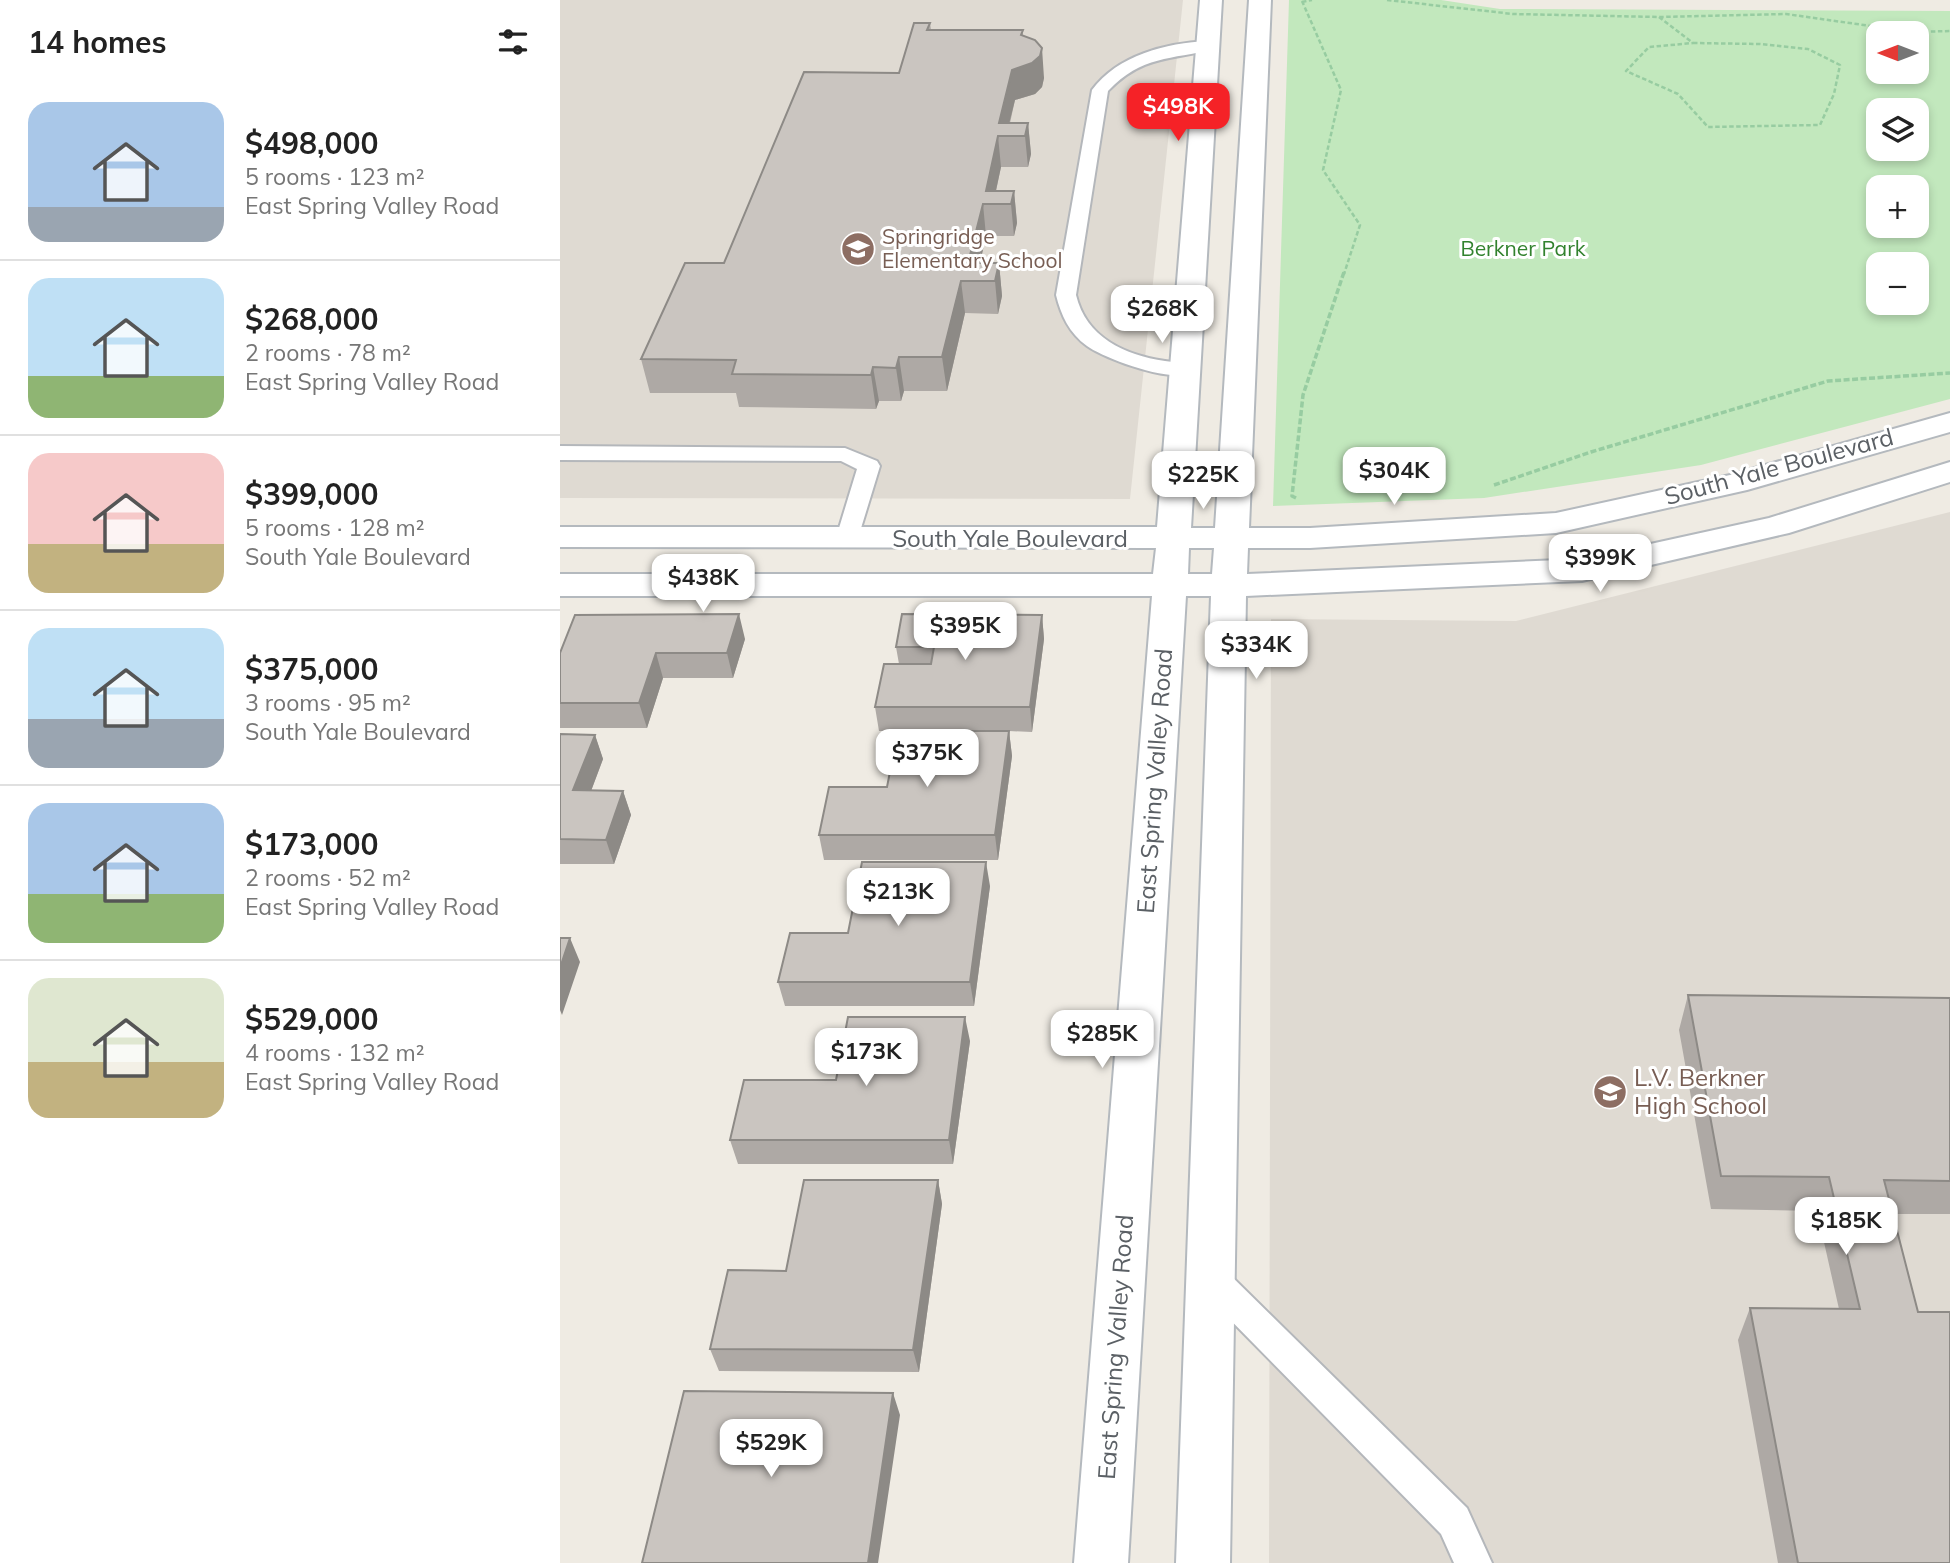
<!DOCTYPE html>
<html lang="en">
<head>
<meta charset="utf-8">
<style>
	:root { --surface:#fff; --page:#f2f2f2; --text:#222; --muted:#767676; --line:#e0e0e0; --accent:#f52227 }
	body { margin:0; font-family:Mulish,sans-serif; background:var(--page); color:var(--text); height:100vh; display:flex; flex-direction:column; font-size:26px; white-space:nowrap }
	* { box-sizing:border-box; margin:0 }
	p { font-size:23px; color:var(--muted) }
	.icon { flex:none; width:38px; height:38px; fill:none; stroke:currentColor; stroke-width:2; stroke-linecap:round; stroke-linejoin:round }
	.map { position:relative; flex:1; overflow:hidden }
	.details { display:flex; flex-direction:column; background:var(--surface); width:560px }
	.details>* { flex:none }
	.needle { width:46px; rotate:270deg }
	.buttons { position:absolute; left:1306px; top:21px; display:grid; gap:14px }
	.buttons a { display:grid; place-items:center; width:63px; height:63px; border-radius:14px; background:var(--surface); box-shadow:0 4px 10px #0003; font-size:35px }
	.price { position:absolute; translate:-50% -60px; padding:0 16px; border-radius:14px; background:#fff; color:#222; font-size:23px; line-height:46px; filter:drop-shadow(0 2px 4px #0008) }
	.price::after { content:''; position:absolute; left:50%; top:42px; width:21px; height:16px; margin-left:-10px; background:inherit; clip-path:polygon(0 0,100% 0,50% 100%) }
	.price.current { background:var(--accent); color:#fff }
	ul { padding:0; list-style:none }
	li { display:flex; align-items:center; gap:21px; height:175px; padding:0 28px }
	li+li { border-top:2px solid var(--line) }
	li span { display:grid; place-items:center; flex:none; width:196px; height:140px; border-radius:21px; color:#555 }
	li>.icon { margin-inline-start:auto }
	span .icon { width:84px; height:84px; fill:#fffc; stroke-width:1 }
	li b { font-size:30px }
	h2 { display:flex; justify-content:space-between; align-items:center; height:84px; padding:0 28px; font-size:30px }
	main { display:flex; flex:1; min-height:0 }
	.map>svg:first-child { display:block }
	.education { fill:#dfdad2 }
	.green { fill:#c2e8bd; fill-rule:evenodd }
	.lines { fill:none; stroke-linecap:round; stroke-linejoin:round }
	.lane-casing { stroke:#b4b7bb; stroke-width:4 }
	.secondary-casing { stroke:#b4b9be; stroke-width:4 }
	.path-far1 { stroke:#97cca1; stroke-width:2.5; stroke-dasharray:4.5 2.5; stroke-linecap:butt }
	.path { stroke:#97cca1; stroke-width:3.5; stroke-dasharray:6 2.5; stroke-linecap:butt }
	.lane { fill:#fff; fill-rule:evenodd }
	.secondary { fill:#fff; fill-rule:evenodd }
	.wall { fill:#aea9a5 }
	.shaded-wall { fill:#8d8a86 }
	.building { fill:#cac5c0; stroke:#8d8a86; stroke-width:2 }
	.labels { text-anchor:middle; stroke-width:6; stroke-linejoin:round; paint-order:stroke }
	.far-education-label { font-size:21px; fill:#785e54; stroke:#fff; text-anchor:start }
	.far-park-label { font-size:21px; fill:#32822e; stroke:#fff }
	.street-label { font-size:24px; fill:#5b6065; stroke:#fff }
	.education-label { font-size:24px; fill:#785e54; stroke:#fff; text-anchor:start }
</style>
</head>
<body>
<main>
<section class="details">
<h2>14 homes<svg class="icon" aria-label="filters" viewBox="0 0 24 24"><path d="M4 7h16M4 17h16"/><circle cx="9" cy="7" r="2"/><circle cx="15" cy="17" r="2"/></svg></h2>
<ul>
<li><span style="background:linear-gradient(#a9c7e8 75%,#9aa5b1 0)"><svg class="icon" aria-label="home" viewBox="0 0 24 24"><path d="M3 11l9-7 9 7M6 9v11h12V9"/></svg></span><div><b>$498,000</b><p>5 rooms · 123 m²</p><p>East Spring Valley Road</p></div></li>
<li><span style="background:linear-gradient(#bfe0f5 70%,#8fb573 0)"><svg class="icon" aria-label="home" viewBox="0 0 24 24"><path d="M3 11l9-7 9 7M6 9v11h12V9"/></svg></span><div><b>$268,000</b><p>2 rooms · 78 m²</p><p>East Spring Valley Road</p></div></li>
<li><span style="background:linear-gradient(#f6c9c9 65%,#c2b280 0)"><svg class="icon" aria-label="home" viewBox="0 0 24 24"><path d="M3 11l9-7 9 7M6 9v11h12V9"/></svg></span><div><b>$399,000</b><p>5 rooms · 128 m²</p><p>South Yale Boulevard</p></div></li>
<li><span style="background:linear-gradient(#bfe0f5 65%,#9aa5b1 0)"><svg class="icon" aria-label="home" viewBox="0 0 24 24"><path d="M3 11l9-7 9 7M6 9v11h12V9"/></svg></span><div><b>$375,000</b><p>3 rooms · 95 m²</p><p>South Yale Boulevard</p></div></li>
<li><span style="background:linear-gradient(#a9c7e8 65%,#8fb573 0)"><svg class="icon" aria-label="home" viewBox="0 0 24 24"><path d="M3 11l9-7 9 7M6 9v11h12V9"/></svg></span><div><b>$173,000</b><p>2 rooms · 52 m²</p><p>East Spring Valley Road</p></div></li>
<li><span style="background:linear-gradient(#dfe7d0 60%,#c2b280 0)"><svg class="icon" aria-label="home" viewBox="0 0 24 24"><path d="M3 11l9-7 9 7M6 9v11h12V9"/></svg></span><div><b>$529,000</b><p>4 rooms · 132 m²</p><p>East Spring Valley Road</p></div></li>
</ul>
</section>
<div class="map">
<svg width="1390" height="1563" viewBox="0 0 1390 1563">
	<rect width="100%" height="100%" fill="#efebe3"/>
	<path class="education" d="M 0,0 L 623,0 L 570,499 L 0,498 Z
		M 1390,512 L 1390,1563 L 709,1563 L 711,619 L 956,621 Z"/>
	<path class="green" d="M 729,0 L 881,0 L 940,9 L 1390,11 L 1390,399 L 1141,465 L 924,498 L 713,506 ZM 1318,33 L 1356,33 L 1356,72 L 1318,72 ZM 1318,110 L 1356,110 L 1356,149 L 1318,149 ZM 1318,187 L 1356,187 L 1356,226 L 1318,226 ZM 1318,264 L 1356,264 L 1356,303 L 1318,303 Z"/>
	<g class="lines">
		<g class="lane-casing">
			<path id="lane" d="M 648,41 L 656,46 L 654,49 C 611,60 582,55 548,91 L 516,295 C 526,337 564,355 605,361 C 615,363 629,360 635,369 C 621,388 543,358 527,346 C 509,333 501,315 496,295 L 532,90 C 558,55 606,43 648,41 Z
				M 0,446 L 285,448 L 317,461 L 320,466 L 298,538 L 295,543 L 279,543 L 276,538 L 297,469 L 281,461 L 0,460 Z
				M 651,1263 L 663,1268 L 907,1508 L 932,1563 L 894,1563 L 881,1534 L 639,1288 L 634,1278 L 639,1268 Z"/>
		</g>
		<g class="secondary-casing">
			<path id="secondary" d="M 640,0 L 662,0 L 631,528 L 655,528 L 689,0 L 711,0 L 689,528 L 750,528 L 996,513 L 1170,475 L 1390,413 L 1390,432 L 1187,490 L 996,533 L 750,548 L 688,548 L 687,574 L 1022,559 L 1209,518 L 1390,462 L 1390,482 L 1229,533 L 1022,581 L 686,596 L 670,1563 L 616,1563 L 651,596 L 626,596 L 568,1563 L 514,1563 L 592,596 L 0,596 L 0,574 L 593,574 L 596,548 L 0,547 L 0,527 L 597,527 ZM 629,548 L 654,548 L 652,574 L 628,574 Z"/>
		</g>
		<path class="path-far1" d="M 827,0 L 953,14 L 1099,17 L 1226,14 L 1353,32 L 1390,31
			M 742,1 L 781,90 L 763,170 L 800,225 L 784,274
			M 742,2 L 752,0
			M 1099,17 L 1133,43
			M 1133,43 L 1200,44 L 1248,49 L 1280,65 L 1274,94 L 1260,125 L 1148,127 L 1118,94 L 1066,71 L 1089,47 Z"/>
		<path class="path" d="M 934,485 L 1031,452 L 1268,381 L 1390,373
			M 736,498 L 732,496 L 743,395 L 784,272"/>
		<use href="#lane" class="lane"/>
		<use href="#secondary" class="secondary"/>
	</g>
	<path class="wall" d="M 370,23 L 371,30 L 463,30 L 463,35 L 484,78 L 482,87 L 475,94 L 455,100 L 450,123 L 468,123 L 471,154 L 468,167 L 441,167 L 436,191 L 454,191 L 457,223 L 454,236 L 426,236 L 420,263 L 439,263 L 442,296 L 438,314 L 405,313 L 387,391 L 344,391 L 341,401 L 319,401 L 316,409 L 179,407 L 176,393 L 90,393 L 81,359 L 164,263 L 339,73 Z
		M 482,615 L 484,639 L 472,732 L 449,731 L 452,756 L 438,860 L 264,860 L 259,835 L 327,787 L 338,731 L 319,731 L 315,707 L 339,664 L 336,647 Z
		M 185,639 L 173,678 L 103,678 L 87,728 L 0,728 L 0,653 Z
		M 0,734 L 35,735 L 43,759 L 31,791 L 63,791 L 71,815 L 54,864 L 0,864 Z
		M 430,886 L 414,1006 L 225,1006 L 218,982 L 288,933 Z
		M 1128,995 L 1390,998 L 1390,1214 L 1333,1214 L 1390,1563 L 1218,1563 L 1178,1340 L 1190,1308 L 1279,1309 L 1257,1211 L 1151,1209 L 1119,1030 Z
		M 410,1041 L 393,1164 L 178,1164 L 170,1140 L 276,1080 Z
		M 378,1180 L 382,1204 L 359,1372 L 159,1371 L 150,1349 L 226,1271 Z"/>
	<path class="shaded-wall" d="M 482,48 L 484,78 L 482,87 L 475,94 L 455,100 L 446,136 L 439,123 L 452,70 Z
		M 468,123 L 471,154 L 468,167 L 465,136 Z
		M 438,136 L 441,167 L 433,204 L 426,191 Z
		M 454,191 L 457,223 L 454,236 L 451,204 Z
		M 423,204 L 426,236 L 416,281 L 408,263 Z
		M 439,263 L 442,296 L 438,314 L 435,281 Z
		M 401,281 L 405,313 L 387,391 L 382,357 Z
		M 339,357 L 344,391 L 341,401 L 336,368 Z
		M 313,367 L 319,401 L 316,409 L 311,375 Z
		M 179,614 L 185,639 L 173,678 L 167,653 Z
		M 482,615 L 484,639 L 472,732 L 470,707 Z
		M 96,653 L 103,678 L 87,728 L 79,703 Z
		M 449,731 L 452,756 L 438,860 L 435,835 Z
		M 35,735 L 43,759 L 22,815 L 13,790 Z
		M 63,791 L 71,815 L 54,864 L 46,840 Z
		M 426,862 L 430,886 L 414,1006 L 410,982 Z
		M 10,938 L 20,962 L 2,1015 L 0,1010 L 0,968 Z
		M 405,1017 L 410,1041 L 393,1164 L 389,1140 Z
		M 378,1180 L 382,1204 L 359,1372 L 353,1350 Z
		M 333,1393 L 340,1415 L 318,1563 L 308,1563 Z"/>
	<path class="building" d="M 354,23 L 370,23 L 367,30 L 463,30 L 461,35 L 475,40 L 482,48 L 480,56 L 472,63 L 452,70 L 439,123 L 468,123 L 465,136 L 438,136 L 426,191 L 454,191 L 451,204 L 423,204 L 408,263 L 439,263 L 435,281 L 401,281 L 382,357 L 339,357 L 336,368 L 313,367 L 311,375 L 172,374 L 176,360 L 81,359 L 125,263 L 164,263 L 244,72 L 339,73 Z
		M 179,614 L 167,653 L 96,653 L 79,703 L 0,703 L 0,653 L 15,615 Z
		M 342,614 L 482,615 L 470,707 L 315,707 L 324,664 L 371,664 L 374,647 L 336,647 Z
		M 338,731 L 449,731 L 435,835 L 259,835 L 269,787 L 327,787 Z
		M 0,734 L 35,735 L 13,790 L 63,791 L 46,840 L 0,839 Z
		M 302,862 L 426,862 L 410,982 L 218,982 L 230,933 L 288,933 Z
		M 0,938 L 10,938 L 0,968 Z
		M 1128,995 L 1390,998 L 1390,1181 L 1324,1180 L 1358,1312 L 1390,1312 L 1390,1563 L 1238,1563 L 1190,1308 L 1300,1309 L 1269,1177 L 1161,1176 Z
		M 288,1017 L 405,1017 L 389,1140 L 170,1140 L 184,1080 L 276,1080 Z
		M 244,1180 L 378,1180 L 353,1350 L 150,1349 L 168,1270 L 226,1271 Z
		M 124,1391 L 333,1393 L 308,1563 L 82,1563 Z"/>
	<defs>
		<g id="school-disc" transform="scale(1.75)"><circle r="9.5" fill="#8d6e63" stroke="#fff"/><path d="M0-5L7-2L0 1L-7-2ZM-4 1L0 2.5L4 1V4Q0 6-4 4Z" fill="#fff"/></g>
	</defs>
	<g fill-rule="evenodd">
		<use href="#school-disc" x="298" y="249"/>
		<use href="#school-disc" x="1050" y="1092"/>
	</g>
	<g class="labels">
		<g class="far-education-label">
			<text x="322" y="244">Springridge<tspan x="322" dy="24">Elementary School</tspan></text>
		</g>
		<g class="far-park-label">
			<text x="963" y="256">Berkner Park</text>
		</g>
		<g class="street-label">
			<text transform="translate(1219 467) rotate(-15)" y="8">South Yale Boulevard</text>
			<text x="450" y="547">South Yale Boulevard</text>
			<text transform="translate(595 781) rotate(-86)" y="8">East Spring Valley Road</text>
			<text transform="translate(556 1347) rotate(-86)" y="8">East Spring Valley Road</text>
		</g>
		<g class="education-label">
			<text x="1074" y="1086">L.V. Berkner<tspan x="1074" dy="28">High School</tspan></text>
		</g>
	</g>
</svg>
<div class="buttons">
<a><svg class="needle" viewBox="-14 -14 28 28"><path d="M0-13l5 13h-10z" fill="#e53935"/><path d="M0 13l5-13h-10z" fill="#767676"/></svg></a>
<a><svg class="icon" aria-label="layers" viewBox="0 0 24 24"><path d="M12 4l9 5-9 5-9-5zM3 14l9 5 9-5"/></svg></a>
<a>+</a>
<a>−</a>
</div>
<b class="price current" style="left:618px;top:143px">$498K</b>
<b class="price" style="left:602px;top:345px">$268K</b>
<b class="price" style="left:834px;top:507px">$304K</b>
<b class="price" style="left:643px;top:511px">$225K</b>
<b class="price" style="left:1040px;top:594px">$399K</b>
<b class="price" style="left:143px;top:614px">$438K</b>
<b class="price" style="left:405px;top:662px">$395K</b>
<b class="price" style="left:696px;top:681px">$334K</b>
<b class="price" style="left:367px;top:789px">$375K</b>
<b class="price" style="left:338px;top:928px">$213K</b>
<b class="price" style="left:542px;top:1070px">$285K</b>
<b class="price" style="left:306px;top:1088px">$173K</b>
<b class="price" style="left:1286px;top:1257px">$185K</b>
<b class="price" style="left:211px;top:1479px">$529K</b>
</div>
</main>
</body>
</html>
